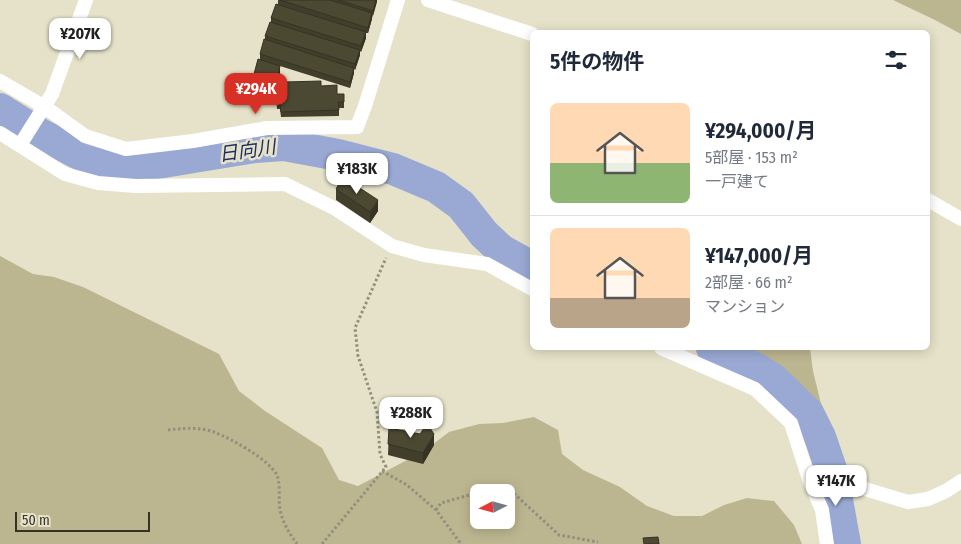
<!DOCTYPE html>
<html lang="ja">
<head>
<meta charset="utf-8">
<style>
	:root { --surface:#fff; --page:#f2f2f3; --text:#1f2937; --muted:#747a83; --line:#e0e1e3; --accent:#d93025 }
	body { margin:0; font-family:"Fira Sans Condensed","Noto Sans JP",sans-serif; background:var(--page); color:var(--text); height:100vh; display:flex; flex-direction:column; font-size:19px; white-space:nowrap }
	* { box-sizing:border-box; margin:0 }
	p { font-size:16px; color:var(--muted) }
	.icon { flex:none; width:28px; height:28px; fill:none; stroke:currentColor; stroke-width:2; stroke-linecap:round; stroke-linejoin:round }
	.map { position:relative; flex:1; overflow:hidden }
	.drawer { position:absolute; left:530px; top:30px; width:400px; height:320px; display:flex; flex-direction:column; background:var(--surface); border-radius:8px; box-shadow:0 2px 12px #0003 }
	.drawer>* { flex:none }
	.needle { width:32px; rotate:264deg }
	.fabs { position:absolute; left:470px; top:484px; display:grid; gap:10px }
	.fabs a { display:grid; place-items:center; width:45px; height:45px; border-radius:8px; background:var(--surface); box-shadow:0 2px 12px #0003; font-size:25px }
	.scale { position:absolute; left:15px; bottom:12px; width:135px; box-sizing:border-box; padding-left:5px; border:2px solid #343329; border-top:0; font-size:14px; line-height:18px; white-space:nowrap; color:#343329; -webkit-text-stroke:4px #e6e2c9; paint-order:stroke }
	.price { position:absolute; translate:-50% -42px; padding:0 11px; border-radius:10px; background:#fff; color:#222; font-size:16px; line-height:32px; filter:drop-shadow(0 1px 2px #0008) }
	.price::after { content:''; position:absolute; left:50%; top:30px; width:15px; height:11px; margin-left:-8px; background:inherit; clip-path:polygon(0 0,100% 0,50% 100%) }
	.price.on { background:var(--accent); color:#fff }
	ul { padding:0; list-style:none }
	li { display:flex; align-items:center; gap:15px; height:125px; padding:0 20px }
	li+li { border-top:1px solid var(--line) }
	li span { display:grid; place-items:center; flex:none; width:140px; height:100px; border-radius:8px; color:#555 }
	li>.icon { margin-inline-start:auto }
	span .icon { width:60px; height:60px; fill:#fffc; stroke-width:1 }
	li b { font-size:21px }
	h2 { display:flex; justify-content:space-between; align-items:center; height:60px; padding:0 20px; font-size:21px }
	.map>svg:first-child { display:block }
	.green { fill:#bcb690; fill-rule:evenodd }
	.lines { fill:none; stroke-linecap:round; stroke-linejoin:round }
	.river { stroke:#99a9d4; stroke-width:32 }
	.path { stroke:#928f7d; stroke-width:3; stroke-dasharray:2.5 2.5; stroke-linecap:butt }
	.street { stroke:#fff; stroke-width:14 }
	.wall { fill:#413f2c }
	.shaded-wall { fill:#353324 }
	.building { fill:#4c4933; stroke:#353324 }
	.labels { text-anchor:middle; stroke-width:5; stroke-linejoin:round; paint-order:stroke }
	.water-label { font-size:19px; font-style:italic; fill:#1e2c61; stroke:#e6e2c9 }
</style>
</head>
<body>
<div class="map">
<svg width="961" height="544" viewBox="0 0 961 544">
	<rect width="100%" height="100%" fill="#e6e2c9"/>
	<path class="green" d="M 893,0 L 961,0 L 961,34 L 935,20 Z
		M 0,256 L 33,274 L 54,277 L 83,287 L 219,354 L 239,391 L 265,411 L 322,448 L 339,480 L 358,486 L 424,451 L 449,432 L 479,424 L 503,423 L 534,417 L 558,430 L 562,454 L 583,470 L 620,487 L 647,506 L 674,516 L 702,516 L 724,505 L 747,498 L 774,501 L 794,525 L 802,544 L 0,544 ZM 479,492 L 506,492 L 506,520 L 479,520 Z
		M 717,348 L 810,348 L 813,371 L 823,412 L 791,384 L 766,369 Z"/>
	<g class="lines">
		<path class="river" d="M 0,109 L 42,135 L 95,162 L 127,168 L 255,147 L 284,145 L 338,155 L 393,169 L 436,187 L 461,205 L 484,234 L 501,250 L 532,267
			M 712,348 L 757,369 L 773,379 L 808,413 L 820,437 L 832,472 L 845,544"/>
		<path class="path" d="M 168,430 C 183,428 200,427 214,432 C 232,439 268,459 277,475 C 281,485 278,499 280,510 C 283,523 289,533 297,544
			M 382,471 L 407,485 L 436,510 L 461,544
			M 436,510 L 441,503 L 491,489 L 509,489 L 559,535 L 598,542
			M 322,544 L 386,467 L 380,454 L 377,412 L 358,356 L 355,328 L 386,258"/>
		<path class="street" d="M 428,0 L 532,34
			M 0,81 L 45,107 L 85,136 L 126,149 L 193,141 L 267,128 L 357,127 L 365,106 L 398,0
			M 0,133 L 65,174 L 98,183 L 136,186 L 285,184 L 334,208 L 392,246 L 424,255 L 487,264 L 532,289
			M 20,145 L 52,94 L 86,0
			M 928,200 L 961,219
			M 661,348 L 755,389 L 791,423 L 809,479 L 822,510 L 827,544
			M 809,479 L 855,486 L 908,502 L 928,499 L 946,491 L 961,481"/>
	</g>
	<path class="wall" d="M 278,0 L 377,0 L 368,33 L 366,33 L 366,38 L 361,52 L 360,51 L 360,55 L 355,70 L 354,69 L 354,73 L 350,88 L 280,66 L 280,77 L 276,92 L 254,85 L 254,74 L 260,59 L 260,54 L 265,40 L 265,36 L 271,22 L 271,18 L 278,4 Z
		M 321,86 L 337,94 L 344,94 L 344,108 L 339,108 L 339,116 L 281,117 L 280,109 L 277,109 L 276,97 L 280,98 Z
		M 336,189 L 378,211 L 370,223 L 336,200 Z
		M 389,428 L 434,445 L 423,464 L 388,455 Z"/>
	<path class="shaded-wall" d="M 376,0 L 377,0 L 377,2 L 373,16 L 373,11 Z
		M 372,13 L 372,19 L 368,33 L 368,28 Z
		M 366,32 L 366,38 L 361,52 L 361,46 Z
		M 360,50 L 360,55 L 355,70 L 355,64 Z
		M 280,66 L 280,77 L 276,92 L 276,81 Z
		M 354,68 L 354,73 L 350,88 L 350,82 Z
		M 378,200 L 378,211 L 370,223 L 370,212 Z
		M 434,434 L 434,445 L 423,464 L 423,453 Z"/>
	<path class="building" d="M 280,0 L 330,0 L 372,13 L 368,28 Z
		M 338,0 L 376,0 L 373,11 Z
		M 276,4 L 366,32 L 361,46 L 271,18 Z
		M 270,22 L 360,50 L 355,64 L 265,36 Z
		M 264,39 L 354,68 L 350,82 L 260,54 Z
		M 258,59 L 280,66 L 276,81 L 254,74 Z
		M 321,81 L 321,86 L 337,85 L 337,94 L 344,94 L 344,102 L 338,102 L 339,110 L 281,112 L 280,104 L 277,104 L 276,97 L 280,98 L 280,88 L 285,88 L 285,82 Z
		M 343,177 L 378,200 L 370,212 L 336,189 Z
		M 427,424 L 434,434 L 423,453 L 388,444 L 389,428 L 420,434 Z
		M 658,537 L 659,544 L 644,544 L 643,538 Z"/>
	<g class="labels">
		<g class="water-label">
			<text transform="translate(247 150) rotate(-8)" y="7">日向川</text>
		</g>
	</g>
</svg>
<div class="fabs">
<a><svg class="needle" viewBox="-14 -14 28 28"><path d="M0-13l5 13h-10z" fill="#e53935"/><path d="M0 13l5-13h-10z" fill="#747a83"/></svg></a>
</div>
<div class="scale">50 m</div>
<b class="price" style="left:80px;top:60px">¥207K</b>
<b class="price on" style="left:256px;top:115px">¥294K</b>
<b class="price" style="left:357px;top:195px">¥183K</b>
<b class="price" style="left:411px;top:439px">¥288K</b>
<b class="price" style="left:836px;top:507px">¥147K</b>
<section class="drawer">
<h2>5件の物件<svg class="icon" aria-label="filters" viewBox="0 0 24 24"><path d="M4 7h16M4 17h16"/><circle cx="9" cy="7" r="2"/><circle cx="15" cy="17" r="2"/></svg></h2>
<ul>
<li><span style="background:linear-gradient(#ffd9b3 60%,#8fb573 0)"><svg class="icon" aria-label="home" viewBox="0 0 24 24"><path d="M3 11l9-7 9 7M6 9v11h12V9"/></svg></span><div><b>¥294,000/月</b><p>5部屋 · 153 m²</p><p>一戸建て</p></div></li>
<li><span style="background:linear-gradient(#ffd9b3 70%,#b9a48a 0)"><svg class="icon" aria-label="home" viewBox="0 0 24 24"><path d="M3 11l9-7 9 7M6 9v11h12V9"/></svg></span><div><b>¥147,000/月</b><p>2部屋 · 66 m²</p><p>マンション</p></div></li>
</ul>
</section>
</div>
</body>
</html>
